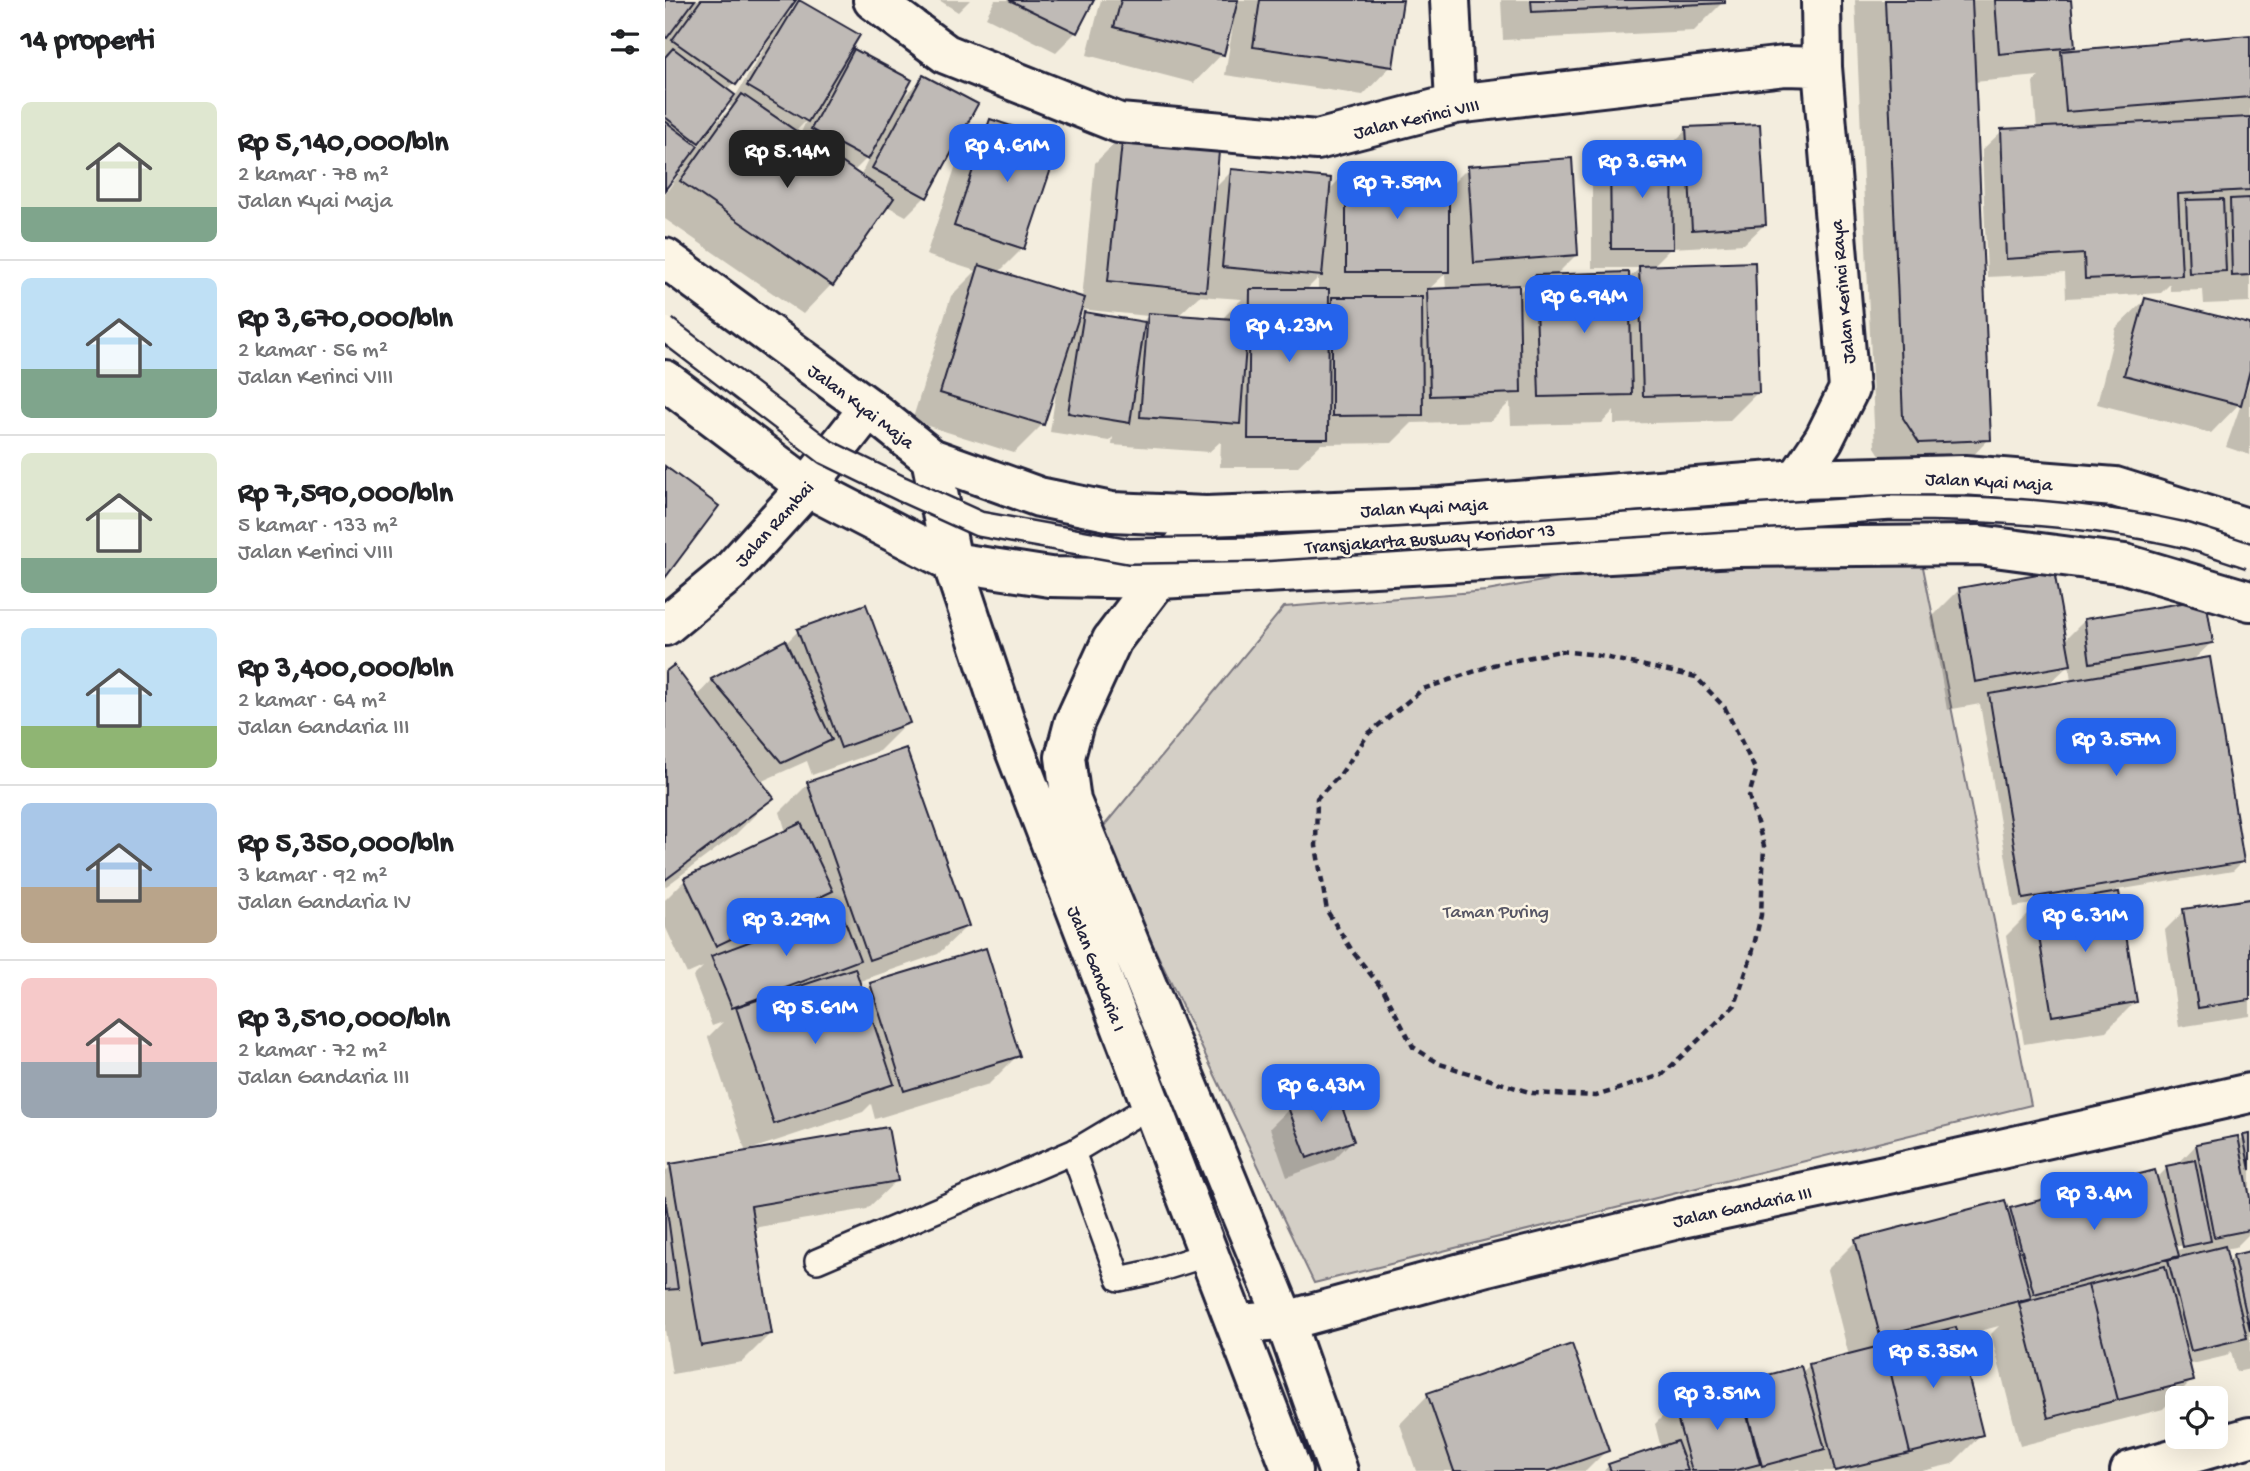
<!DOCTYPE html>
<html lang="id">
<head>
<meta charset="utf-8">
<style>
	:root { --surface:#fff; --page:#f2f2f2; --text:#202124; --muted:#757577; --line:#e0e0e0; --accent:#2563eb }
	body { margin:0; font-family:"Gochi Hand",sans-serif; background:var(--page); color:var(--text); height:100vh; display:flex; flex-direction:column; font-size:26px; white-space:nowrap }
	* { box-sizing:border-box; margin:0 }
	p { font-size:23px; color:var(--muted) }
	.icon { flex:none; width:38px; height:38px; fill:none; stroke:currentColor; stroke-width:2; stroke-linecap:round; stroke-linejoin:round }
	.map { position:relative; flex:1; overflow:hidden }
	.drawer { display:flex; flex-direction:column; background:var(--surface); width:665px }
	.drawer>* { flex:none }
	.controls { position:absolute; left:1500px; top:1386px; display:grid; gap:14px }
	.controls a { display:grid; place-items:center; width:63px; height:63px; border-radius:10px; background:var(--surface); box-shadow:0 7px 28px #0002; font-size:35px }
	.price { position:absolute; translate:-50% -60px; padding:0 16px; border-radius:14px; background:var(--accent); color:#fff; font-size:23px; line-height:46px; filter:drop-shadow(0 2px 4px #0008) }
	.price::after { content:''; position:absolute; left:50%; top:42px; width:21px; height:16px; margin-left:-10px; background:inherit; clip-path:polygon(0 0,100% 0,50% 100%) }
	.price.on { background:#222; color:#fff }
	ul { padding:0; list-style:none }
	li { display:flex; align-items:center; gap:21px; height:175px; padding:0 21px }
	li+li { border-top:2px solid var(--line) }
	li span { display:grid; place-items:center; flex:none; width:196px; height:140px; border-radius:10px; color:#555 }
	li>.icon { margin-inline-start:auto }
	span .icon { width:84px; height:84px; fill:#fffc; stroke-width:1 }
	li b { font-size:30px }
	h2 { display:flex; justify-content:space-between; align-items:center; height:84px; padding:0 21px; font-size:30px }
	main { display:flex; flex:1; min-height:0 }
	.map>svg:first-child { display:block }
	.green { fill:#d4cfc6; stroke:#7b7880; stroke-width:2 }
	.shadow { fill:#0003; fill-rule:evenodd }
	.building { fill:#bfbab6; stroke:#22223b; stroke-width:2 }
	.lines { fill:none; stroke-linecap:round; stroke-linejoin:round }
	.service-casing { stroke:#22223b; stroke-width:28 }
	.minor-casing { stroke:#22223b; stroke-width:44 }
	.secondary-casing { stroke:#22223b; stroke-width:44 }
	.primary-casing { stroke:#22223b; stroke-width:44 }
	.path { stroke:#22223b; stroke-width:4.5; stroke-dasharray:7 5; stroke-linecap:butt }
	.service { stroke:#fcf5e5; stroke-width:23 }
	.minor { stroke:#fcf5e5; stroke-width:38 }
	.secondary { stroke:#fcf5e5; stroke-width:38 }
	.primary { stroke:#fcf5e5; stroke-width:38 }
	.service-bridge-casing { stroke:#22223b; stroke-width:28; stroke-linecap:butt }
	.service-bridge { stroke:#fcf5e5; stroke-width:23 }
	.labels { text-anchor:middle; stroke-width:5; stroke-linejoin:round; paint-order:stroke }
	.street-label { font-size:19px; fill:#22223b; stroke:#fcf5e5 }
	.park-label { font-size:19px; fill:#575665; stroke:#fcf5e5 }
</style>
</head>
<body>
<main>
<section class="drawer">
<h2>14 properti<svg class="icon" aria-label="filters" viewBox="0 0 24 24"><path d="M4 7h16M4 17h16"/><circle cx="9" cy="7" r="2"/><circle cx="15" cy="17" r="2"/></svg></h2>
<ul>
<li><span style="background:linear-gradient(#dfe7d0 75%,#7fa58c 0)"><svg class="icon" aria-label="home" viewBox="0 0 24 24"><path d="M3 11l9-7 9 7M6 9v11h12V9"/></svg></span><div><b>Rp 5,140,000/bln</b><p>2 kamar · 78 m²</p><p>Jalan Kyai Maja</p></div></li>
<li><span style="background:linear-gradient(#bfe0f5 65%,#7fa58c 0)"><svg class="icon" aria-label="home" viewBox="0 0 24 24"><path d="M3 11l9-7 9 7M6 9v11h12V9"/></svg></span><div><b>Rp 3,670,000/bln</b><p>2 kamar · 56 m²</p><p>Jalan Kerinci VIII</p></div></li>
<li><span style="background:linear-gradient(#dfe7d0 75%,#7fa58c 0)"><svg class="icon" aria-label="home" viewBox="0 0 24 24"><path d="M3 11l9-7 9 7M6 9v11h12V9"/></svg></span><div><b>Rp 7,590,000/bln</b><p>5 kamar · 133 m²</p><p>Jalan Kerinci VIII</p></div></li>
<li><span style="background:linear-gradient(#bfe0f5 70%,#8fb573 0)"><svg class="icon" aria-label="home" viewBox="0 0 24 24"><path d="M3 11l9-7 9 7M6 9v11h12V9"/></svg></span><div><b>Rp 3,400,000/bln</b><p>2 kamar · 64 m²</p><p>Jalan Gandaria III</p></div></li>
<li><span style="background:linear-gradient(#a9c7e8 60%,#b9a48a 0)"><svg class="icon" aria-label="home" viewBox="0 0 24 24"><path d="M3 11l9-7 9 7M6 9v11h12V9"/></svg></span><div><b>Rp 5,350,000/bln</b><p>3 kamar · 92 m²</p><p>Jalan Gandaria IV</p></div></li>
<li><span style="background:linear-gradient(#f6c9c9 60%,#9aa5b1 0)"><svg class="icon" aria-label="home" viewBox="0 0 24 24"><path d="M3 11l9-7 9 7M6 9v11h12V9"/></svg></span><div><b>Rp 3,510,000/bln</b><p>2 kamar · 72 m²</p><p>Jalan Gandaria III</p></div></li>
</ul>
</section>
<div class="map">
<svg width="1585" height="1471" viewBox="0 0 1585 1471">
	<rect width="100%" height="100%" fill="#f3edde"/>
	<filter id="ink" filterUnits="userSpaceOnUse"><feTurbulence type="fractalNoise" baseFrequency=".0143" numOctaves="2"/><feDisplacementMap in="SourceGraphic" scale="14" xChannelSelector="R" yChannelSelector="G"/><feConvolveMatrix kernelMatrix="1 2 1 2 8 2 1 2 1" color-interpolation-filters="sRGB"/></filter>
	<g filter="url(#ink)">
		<path class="green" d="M 1040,552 L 1256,557 L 1366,1105 L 649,1283 L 434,832 L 619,607 L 822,591 Z"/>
		<path class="shadow" d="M 0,0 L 129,0 L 117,17 L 118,19 L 135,2 L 179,60 L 189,51 L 234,101 L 259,77 L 260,197 L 241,216 L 222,206 L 166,285 L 138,314 L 0,219 L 0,194 L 20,166 L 17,164 L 0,187 ZM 103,37 L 105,39 L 70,97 L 62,91 ZM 66,98 L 68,99 L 64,106 L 67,107 L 47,127 L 45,125 ZM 141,121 L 135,135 L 130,132 ZM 40,132 L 42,134 L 33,148 L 29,145 ZM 206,154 L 195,177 L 188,172 Z
			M 274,0 L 305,0 L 293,12 Z
			M 330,0 L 427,0 L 411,32 L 391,52 L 321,17 Z
			M 436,0 L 736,0 L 726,66 L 698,95 L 560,75 L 568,25 L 565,24 L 557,54 L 529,83 L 422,55 Z
			M 836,0 L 1058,0 L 1058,2 L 1029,31 L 838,40 Z
			M 1190,0 L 1404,0 L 1408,47 L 1403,52 L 1585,37 L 1585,302 L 1539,304 L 1538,290 L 1505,291 L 1505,284 L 1496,293 L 1401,298 L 1400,273 L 1322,277 L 1317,150 L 1337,131 L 1372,129 L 1368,82 L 1374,76 L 1309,82 L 1324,439 L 1296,468 L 1225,471 L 1210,447 Z
			M 325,121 L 358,248 L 333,273 L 417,299 L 430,163 L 459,134 L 549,189 L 567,171 L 663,191 L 682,172 L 783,188 L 803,168 L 911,255 L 890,276 L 962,280 L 975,268 L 927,268 L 927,173 L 946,154 L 1003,153 L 1002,149 L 1022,129 L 1099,225 L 1079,244 L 1006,248 L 987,267 L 1092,393 L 1064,421 L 949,424 L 949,410 L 937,423 L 846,425 L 845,402 L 826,421 L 747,423 L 727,443 L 656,444 L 632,467 L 555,467 L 556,441 L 544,452 L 447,445 L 448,437 L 444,441 L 385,432 L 392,385 L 390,385 L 378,424 L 349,453 L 247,421 L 286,296 L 311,271 L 261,255 L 296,150 ZM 780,274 L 781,290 L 763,290 ZM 653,278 L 653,291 L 640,291 ZM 862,285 L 852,295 L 852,286 ZM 534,296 L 577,299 L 556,320 L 512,317 ZM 414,309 L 483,316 L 476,323 L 420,314 L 409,325 Z
			M 1480,300 L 1585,326 L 1585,363 L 1577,394 L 1580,395 L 1585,380 L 1585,455 L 1561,447 L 1577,401 L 1546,433 L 1432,404 L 1451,328 Z
			M 1295,589 L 1400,640 L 1419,621 L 1546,643 L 1526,662 L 1577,862 L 1568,871 L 1452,890 L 1470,1002 L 1441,1031 L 1359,1044 L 1341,936 L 1374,903 L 1349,907 L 1315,704 L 1282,710 L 1266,618 ZM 1404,665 L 1406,682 L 1382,686 Z
			M 133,631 L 243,722 L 214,751 L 147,775 L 142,761 L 95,782 L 107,798 L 70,835 L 0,887 L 0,674 L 31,697 L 47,680 L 120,644 Z
			M 143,784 L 302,926 L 273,954 L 192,982 L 197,994 L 206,985 L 353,1055 L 324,1084 L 210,1119 L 206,1104 L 198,1112 L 81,1151 L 82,1153 L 231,1181 L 202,1209 L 88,1228 L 106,1333 L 77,1362 L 7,1374 L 0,1330 L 0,1172 L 6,1166 L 81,1153 L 43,1037 L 58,1022 L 47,1026 L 28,977 L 38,967 L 22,974 L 0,926 L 0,900 L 20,880 L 121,832 L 115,812 ZM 148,908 L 151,919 L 118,931 L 117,929 L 137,919 Z
			M 1585,900 L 1585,1016 L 1514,1027 L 1500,930 L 1519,911 Z
			M 624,1109 L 687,1141 L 668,1160 L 622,1177 L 605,1128 Z
			M 1585,1136 L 1585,1233 L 1570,1248 L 1559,1250 L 1562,1263 L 1568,1257 L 1585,1253 L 1585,1369 L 1571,1372 L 1566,1351 L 1561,1356 L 1523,1365 L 1527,1380 L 1498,1409 L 1355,1446 L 1326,1334 L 1334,1326 L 1292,1337 L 1316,1435 L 1287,1464 L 1257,1471 L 1135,1471 L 1134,1469 L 1126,1471 L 939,1471 L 944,1465 L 996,1448 L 990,1424 L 1009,1405 L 1135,1369 L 1136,1373 L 1145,1365 L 1184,1356 L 1162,1270 L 1191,1241 L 1342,1214 L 1346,1210 L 1491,1179 L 1502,1168 L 1511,1166 L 1531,1145 L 1572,1143 L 1578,1137 ZM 1524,1244 L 1524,1247 L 1510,1251 L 1509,1247 Z
			M 763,1395 L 942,1450 L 921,1471 L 751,1471 L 735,1424 Z"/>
		<path class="building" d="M 0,0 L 30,0 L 2,38 L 0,37 Z
			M 36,0 L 131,0 L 71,85 L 7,40 Z
			M 134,0 L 195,35 L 143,122 L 82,86 Z
			M 344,0 L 429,0 L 412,33 Z
			M 456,0 L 573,0 L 559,55 L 449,27 Z
			M 595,0 L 738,0 L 728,67 L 588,47 Z
			M 866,0 L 1060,0 L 1060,3 L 867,12 Z
			M 1220,0 L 1307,0 L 1326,440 L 1254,443 L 1238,418 Z
			M 1330,0 L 1406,0 L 1410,47 L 1334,54 Z
			M 1585,35 L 1585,97 L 1401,112 L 1396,51 Z
			M 8,48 L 70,95 L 34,143 L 0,117 L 0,57 Z
			M 189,49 L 247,80 L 203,160 L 146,129 Z
			M 258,75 L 313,104 L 262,198 L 207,168 Z
			M 77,94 L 229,198 L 168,286 L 15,181 Z
			M 1585,117 L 1585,190 L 1513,194 L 1517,275 L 1420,279 L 1419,254 L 1341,259 L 1336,129 Z
			M 325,119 L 395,142 L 359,249 L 289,226 Z
			M 0,121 L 33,146 L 0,190 Z
			M 1095,124 L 1101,225 L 1027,230 L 1021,127 Z
			M 458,132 L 555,141 L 541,291 L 443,281 Z
			M 1007,151 L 1008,249 L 946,249 L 945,152 Z
			M 907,158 L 913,255 L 809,263 L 803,166 Z
			M 566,169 L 666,178 L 657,276 L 557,267 Z
			M 681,170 L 784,170 L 784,272 L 681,272 Z
			M 1585,198 L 1585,275 L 1567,276 L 1565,199 Z
			M 1558,199 L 1561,271 L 1524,273 L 1521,200 Z
			M 1090,262 L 1094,393 L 978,396 L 974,266 Z
			M 314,265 L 420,298 L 379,425 L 275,393 Z
			M 964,272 L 967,395 L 874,397 L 870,275 Z
			M 854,285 L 856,393 L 765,396 L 762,289 Z
			M 585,289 L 664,289 L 663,439 L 583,439 Z
			M 667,297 L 757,297 L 758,415 L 667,416 Z
			M 1480,298 L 1585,324 L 1585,370 L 1576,405 L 1459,375 Z
			M 419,312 L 480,322 L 465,423 L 403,413 Z
			M 483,313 L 583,320 L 575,424 L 475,417 Z
			M 0,466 L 54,506 L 0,578 Z
			M 1389,571 L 1406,665 L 1310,682 L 1294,588 Z
			M 1541,599 L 1548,643 L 1425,663 L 1419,619 Z
			M 201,604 L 245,723 L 176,748 L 132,629 Z
			M 120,640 L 167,740 L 117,763 L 46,679 Z
			M 1545,657 L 1579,862 L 1358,899 L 1324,694 Z
			M 9,665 L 109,798 L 0,880 L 0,672 Z
			M 241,748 L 304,926 L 204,960 L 142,782 Z
			M 136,823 L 168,891 L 51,946 L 19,878 Z
			M 1454,892 L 1472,1002 L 1387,1016 L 1369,906 Z
			M 1585,899 L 1585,1000 L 1533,1008 L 1518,909 Z
			M 175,908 L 195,960 L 67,1008 L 46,956 Z
			M 321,948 L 355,1056 L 239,1091 L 205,983 Z
			M 190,968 L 229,1084 L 109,1124 L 71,1007 Z
			M 671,1090 L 689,1141 L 642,1158 L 623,1107 Z
			M 223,1127 L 233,1181 L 86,1206 L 107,1334 L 36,1346 L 5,1164 Z
			M 1585,1134 L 1585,1170 L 1578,1135 Z
			M 1573,1136 L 1585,1198 L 1585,1230 L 1549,1237 L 1531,1144 Z
			M 1530,1160 L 1546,1241 L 1518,1247 L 1501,1166 Z
			M 1490,1170 L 1514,1256 L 1369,1294 L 1345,1208 Z
			M 0,1196 L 13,1289 L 0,1290 Z
			M 1340,1200 L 1366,1298 L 1215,1336 L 1190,1239 Z
			M 1560,1246 L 1582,1338 L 1526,1351 L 1503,1260 Z
			M 1585,1251 L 1585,1331 L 1568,1255 Z
			M 1500,1266 L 1529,1381 L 1453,1400 L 1423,1285 Z
			M 1423,1285 L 1453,1400 L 1383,1418 L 1354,1303 Z
			M 1291,1327 L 1318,1435 L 1245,1453 L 1219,1345 Z
			M 907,1344 L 944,1451 L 885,1471 L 789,1471 L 762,1393 Z
			M 1219,1345 L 1245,1453 L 1170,1471 L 1144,1364 Z
			M 1136,1366 L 1160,1449 L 1097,1466 L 1074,1383 Z
			M 1074,1386 L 1095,1464 L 1068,1471 L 1027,1471 L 1008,1403 Z
			M 1012,1441 L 1023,1471 L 946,1471 L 943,1464 Z"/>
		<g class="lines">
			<g class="service-casing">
				<path id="service" d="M 408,1152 L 454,1279 L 487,1272 L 544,1254
					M 152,1261 L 408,1152 L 485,1106"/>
			</g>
			<g class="minor-casing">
				<path id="minor" d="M 208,0 L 281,54 L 454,123 L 652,140 L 790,104 L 1120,66 L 1157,67
					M 785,0 L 790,104
					M 1076,542 L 1132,479 L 1159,439 L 1184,389 L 1157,67 L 1156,0
					M 0,626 L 64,573 L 142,487 L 204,408
					M 571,1324 L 620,1321 L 822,1266 L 1017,1218 L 1229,1173 L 1585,1093
					M 1465,1471 L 1585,1437"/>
			</g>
			<g class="secondary-casing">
				<path id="secondary" d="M 266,458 L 287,562 L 348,745 L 627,1471
					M 541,516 L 447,640 L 409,723 L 400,757 L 406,801 L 620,1321 L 673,1471"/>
			</g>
			<g class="primary-casing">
				<path id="primary" d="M 0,258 L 204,408 L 266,458 L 374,497 L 447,512 L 541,516 L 775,507 L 1132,479 L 1300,475 L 1450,487 L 1585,529
					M 0,380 L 142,487 L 287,562 L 385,577 L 495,579 L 1071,547 L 1314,545 L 1460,564 L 1585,601"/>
			</g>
			<path class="path" d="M 895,651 L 925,654 L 1031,677 L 1060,708 L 1091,771 L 1084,796 L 1099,846 L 1096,915 L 1087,954 L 1070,1005 L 997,1075 L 931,1096 L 867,1093 L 775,1064 L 748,1047 L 719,991 L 688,952 L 662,911 L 651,846 L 652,798 L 675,775 L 704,733 L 758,689 L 828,665 Z"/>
			<use href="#service" class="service"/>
			<use href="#minor" class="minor"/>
			<use href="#secondary" class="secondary"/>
			<use href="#primary" class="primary"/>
			<g class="service-bridge-casing">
				<path id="service-bridge" d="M 0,329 L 161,452 L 237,489 L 314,524 L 464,551 L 593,549 L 1227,508 C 1325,508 1423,513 1519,535 C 1541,541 1563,549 1585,556"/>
			</g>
			<use href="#service-bridge" class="service-bridge"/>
		</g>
	</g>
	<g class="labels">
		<g class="street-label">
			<text transform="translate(751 117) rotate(-13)" y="7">Jalan Kerinci VIII</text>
			<text transform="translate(1176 292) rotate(-95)" y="7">Jalan Kerinci Raya</text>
			<text transform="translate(197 405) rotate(37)" y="7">Jalan Kyai Maja</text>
			<text transform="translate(1324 480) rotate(3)" y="7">Jalan Kyai Maja</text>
			<text transform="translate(759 506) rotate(-3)" y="7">Jalan Kyai Maja</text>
			<text transform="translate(108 523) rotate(-48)" y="7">Jalan Rambai</text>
			<text transform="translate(765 537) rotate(-4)" y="7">Transjakarta Busway Koridor 13</text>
			<text transform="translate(433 968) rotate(69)" y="7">Jalan Gandaria I</text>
			<text transform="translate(1077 1205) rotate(-12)" y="7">Jalan Gandaria III</text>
		</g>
		<g class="park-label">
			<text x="831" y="917">Taman Puring</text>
		</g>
	</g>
</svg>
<div class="controls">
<a><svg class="icon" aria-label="locate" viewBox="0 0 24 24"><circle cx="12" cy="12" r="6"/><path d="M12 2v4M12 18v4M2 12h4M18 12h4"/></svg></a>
</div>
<b class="price" style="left:342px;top:184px">Rp 4.61M</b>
<b class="price on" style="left:122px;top:190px">Rp 5.14M</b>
<b class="price" style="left:977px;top:200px">Rp 3.67M</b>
<b class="price" style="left:732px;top:221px">Rp 7.59M</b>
<b class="price" style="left:919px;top:335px">Rp 6.94M</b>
<b class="price" style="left:624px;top:364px">Rp 4.23M</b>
<b class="price" style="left:1451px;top:778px">Rp 3.57M</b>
<b class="price" style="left:1420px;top:954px">Rp 6.31M</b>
<b class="price" style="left:121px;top:958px">Rp 3.29M</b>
<b class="price" style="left:150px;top:1046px">Rp 5.61M</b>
<b class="price" style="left:656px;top:1124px">Rp 6.43M</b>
<b class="price" style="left:1429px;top:1232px">Rp 3.4M</b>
<b class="price" style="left:1268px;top:1390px">Rp 5.35M</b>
<b class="price" style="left:1052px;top:1432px">Rp 3.51M</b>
</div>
</main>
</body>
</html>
